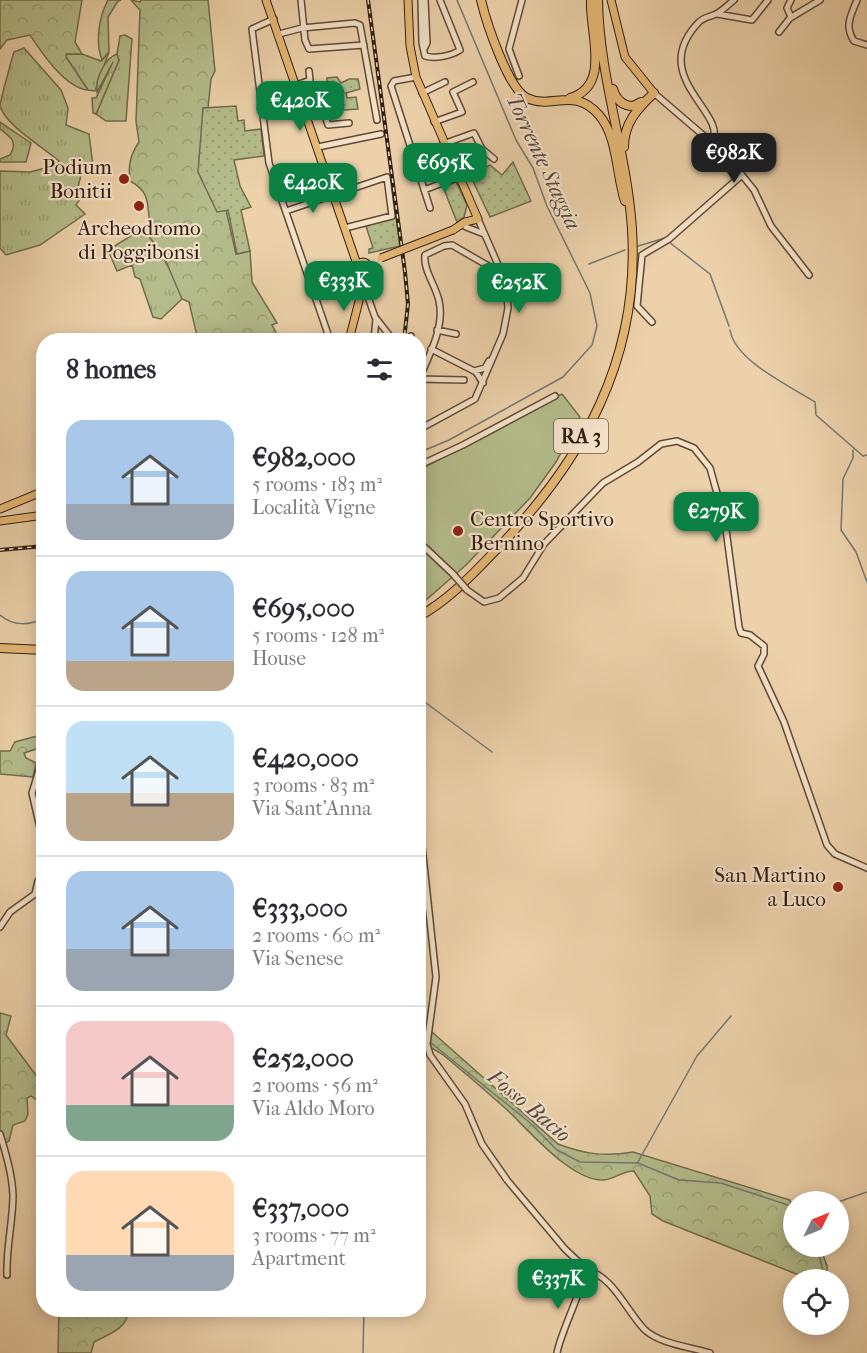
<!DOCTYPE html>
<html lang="en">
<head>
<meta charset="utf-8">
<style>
	:root { --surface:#fff; --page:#f2f2f3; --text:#2b2b33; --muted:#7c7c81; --line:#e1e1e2; --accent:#0b8043 }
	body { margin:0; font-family:"IM FELL French Canon",serif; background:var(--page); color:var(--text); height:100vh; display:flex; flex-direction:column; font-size:22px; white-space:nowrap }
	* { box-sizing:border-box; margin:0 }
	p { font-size:20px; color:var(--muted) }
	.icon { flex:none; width:33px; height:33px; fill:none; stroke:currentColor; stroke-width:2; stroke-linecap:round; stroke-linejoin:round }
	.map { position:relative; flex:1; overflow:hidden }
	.sheet { position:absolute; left:36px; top:333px; width:390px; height:984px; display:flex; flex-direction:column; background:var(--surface); border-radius:24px; box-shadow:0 3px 15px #0003 }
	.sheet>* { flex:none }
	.needle { width:39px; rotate:47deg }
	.fabs { position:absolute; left:783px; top:1191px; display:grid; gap:12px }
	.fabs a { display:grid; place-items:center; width:66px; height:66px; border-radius:50%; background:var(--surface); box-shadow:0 3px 15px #0003; font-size:30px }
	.price { position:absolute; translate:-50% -51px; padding:0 14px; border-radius:12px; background:var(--accent); color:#fff; font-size:20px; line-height:39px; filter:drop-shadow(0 2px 3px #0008) }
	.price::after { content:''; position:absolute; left:50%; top:36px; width:18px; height:14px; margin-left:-9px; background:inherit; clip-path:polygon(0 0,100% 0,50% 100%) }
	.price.current { background:#222; color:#fff }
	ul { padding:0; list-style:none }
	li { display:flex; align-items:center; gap:18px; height:150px; padding:0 30px }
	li+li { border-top:2px solid var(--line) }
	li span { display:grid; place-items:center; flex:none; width:168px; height:120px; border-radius:18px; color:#555 }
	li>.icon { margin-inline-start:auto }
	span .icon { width:72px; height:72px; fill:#fffc; stroke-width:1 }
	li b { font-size:26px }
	h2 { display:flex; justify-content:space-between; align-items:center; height:72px; padding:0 30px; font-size:26px }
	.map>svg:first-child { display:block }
	.grass { fill:url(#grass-tufts); stroke:#726c4e; stroke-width:1.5 }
	.forest { fill:url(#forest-crowns); stroke:#726c4e; stroke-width:1.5 }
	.park { fill:url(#park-dots); stroke:#726c4e; stroke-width:1.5 }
	.garden { fill:#b4bc8b; stroke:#726c4e; stroke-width:1.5 }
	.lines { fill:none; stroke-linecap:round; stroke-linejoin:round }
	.stream { stroke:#727873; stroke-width:1.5 }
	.minor-casing { stroke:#604a36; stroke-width:8 }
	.major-casing { stroke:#311d10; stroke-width:9 }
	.highway-casing { stroke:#311d10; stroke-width:10 }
	.minor { stroke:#f3e1c8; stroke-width:5 }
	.major { stroke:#e6b875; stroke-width:7 }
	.highway { stroke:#e6b875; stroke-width:8 }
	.rail-casing { stroke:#311d10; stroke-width:4 }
	.rail { stroke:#f3e1c8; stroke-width:1.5; stroke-dasharray:4.5; stroke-linecap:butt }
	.minor-bridge-casing { stroke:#604a36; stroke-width:8; stroke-linecap:butt }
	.major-bridge-casing { stroke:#311d10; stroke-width:9; stroke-linecap:butt }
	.minor-bridge { stroke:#f3e1c8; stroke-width:5 }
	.major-bridge { stroke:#e6b875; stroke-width:7 }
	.poi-dot { fill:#8f2418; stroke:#f3e1c8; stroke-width:2 }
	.labels { text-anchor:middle; stroke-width:4.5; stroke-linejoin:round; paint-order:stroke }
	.shield { fill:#f3e1c8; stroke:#6b5847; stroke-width:1.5 }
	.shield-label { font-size:20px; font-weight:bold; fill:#311d10 }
	.poi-label { font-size:21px; fill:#311d10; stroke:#f3e1c8; text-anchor:end }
	.water-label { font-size:22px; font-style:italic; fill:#524a42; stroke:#f3e1c8 }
</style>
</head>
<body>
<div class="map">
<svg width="867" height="1353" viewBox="0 0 867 1353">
	<defs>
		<pattern id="grass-tufts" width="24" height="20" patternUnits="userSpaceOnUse" patternTransform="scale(1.5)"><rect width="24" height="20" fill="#b4bc8b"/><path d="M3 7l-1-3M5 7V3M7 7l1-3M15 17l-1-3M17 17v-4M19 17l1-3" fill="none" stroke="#9ba177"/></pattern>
		<pattern id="forest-crowns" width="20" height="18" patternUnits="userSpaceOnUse" patternTransform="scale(1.5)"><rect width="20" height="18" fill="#b4bc8b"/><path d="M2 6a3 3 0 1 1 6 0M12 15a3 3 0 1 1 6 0" fill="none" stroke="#9ba177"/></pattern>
		<pattern id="park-dots" width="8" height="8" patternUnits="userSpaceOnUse" patternTransform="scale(1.5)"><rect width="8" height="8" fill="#b4bc8b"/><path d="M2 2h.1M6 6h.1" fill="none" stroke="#9ba177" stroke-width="1.8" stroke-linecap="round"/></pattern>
	</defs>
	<rect width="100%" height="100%" fill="#ecd1aa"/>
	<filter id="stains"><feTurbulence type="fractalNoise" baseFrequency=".00333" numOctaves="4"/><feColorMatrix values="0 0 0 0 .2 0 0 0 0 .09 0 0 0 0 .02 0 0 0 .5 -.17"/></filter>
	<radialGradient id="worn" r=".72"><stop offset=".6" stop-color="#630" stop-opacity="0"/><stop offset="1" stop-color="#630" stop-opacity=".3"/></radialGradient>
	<path class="grass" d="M 125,35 L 132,39 L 126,121 L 106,121 L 96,114 L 119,60 L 117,54 L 120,36 Z
		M 24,48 L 61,90 L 68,108 L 66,125 L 89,134 L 94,174 L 81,175 L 78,187 L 82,196 L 76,205 L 85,214 L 40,245 L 6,255 L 0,248 L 0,171 L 30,172 L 57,165 L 59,161 C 43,147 6,126 0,106 C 0,102 12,58 14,52 Z
		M 109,52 L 95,91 L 88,90 L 66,57 L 66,54 L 82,54 L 101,61 Z
		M 0,122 L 31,143 L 26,162 L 0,162 L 0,159 L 10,155 C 18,142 11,137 0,129 Z
		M 142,229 C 152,235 181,286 182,299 L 161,319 L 153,317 L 140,279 L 135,277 L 132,265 L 117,271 L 108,250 Z"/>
	<path class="forest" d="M 0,0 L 82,0 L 75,42 L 82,54 L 66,54 L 66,57 L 88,90 C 65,88 42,53 30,35 L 7,40 L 0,49 Z
		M 108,0 L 121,0 L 118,1 L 108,17 L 109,52 L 102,60 C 95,42 99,17 108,0 Z
		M 131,0 L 140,2 L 141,0 L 208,0 L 215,71 L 211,79 L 208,108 L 203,108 L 236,254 L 250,251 L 252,282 L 277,323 L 272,325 L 280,340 L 198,340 L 189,302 L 182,299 L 165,259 L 144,229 L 150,226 C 147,205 151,192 130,181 C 128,166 130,155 139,142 L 136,121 L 140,10 Z
		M 117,54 L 119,60 L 96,114 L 93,113 L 92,98 L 96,98 L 113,62 L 97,92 C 95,81 104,58 117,54 Z
		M 41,735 L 43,742 L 39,748 L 24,753 L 26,758 L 36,763 L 33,777 L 0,774 L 0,751 L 10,751 L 15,742 Z
		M 0,1013 L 11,1016 L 6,1035 L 44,1086 L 43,1112 L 38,1101 L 31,1096 L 27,1098 L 28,1114 L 25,1121 L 13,1125 L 9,1141 L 0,1146 Z
		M 432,1032 L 558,1144 C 584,1154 605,1157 633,1152 L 790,1200 L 793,1216 L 794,1246 L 820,1247 L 827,1266 L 827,1279 L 809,1279 L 663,1221 L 652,1214 L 650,1196 L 634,1171 C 622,1171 614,1179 604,1180 C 571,1182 527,1128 505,1108 C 485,1090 464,1072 442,1054 L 430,1047 L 419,1045 L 419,1035 Z
		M 59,1310 L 128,1310 C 129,1328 107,1335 94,1342 L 91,1353 L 58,1353 Z"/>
	<path class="park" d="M 337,77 L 341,83 L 349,79 L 358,79 L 360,89 L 346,93 L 347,98 L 356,97 L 358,109 L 329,111 L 323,91 L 326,90 L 327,78 Z
		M 236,106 L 238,121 L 244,120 L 245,131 L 261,129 L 264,156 L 234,160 L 240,186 L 251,207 L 241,210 L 250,251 L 237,254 L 228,210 L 217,212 L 198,172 L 203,108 Z
		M 513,162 L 531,201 L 490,217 L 471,177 L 490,165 L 502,175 Z
		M 456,182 L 467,205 L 464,217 L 457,222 L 443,187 Z
		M 396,217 L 400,246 L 369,253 L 369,249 L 373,248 L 366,226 L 363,224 Z"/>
	<path class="garden" d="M 562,394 L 580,417 L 556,462 L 530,498 L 466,565 L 419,606 L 419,470 Z"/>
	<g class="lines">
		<path class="stream" d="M 669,242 L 710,274 L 729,326
			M 638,246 L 665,238
			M 589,264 L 625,250
			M 730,330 C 735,361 790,386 815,402 L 816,415 L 863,456 L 867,455
			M 853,450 L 853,458 L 843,479 L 841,530 L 856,552 L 867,582
			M 418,453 L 449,440 L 563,377 L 592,345 L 597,326 L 590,293 L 547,206 L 533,168 L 516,140 L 457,0
			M 0,615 C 13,626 29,626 44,618
			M 418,697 L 492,752
			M 36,1010 L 44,1009
			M 418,1040 L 424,1041
			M 430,1042 L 529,1122 L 557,1150 L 580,1162 L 638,1163 L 679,1180 L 721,1183 L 794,1207
			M 638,1162 L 697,1056 L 731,1016
			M 838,1202 L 867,1192
			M 817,1246 L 825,1280
			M 363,1353 L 364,1310"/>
		<g class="minor-casing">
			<path id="minor" d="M 301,0 L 305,40 L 309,49 L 364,45
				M 421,0 L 422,43 L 425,56 C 435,59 451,56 460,50 L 440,0
				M 791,0 L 787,8 L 791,17
				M 857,0 C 851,15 844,26 854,41 L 867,45
				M 717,14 L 752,20 L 768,0
				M 274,19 L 252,29 L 269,163 L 330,340
				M 779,32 L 790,18 L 820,0
				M 279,34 L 302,28 L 355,23 L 360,25 L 377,120
				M 424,49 L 427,43 L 425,0
				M 519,76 L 509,49 L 522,0
				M 416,77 L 394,81 L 391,86 L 430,208
				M 297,85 L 310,80 L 309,71
				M 422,93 L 445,82
				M 654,93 L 725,154 L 754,190 L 771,226 L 809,275
				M 262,107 L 303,102
				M 306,110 L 321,104 L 328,125 L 349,123
				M 434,122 L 462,112 L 453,92 L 473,82
				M 712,142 C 729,113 646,77 699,22 C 704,17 710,17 716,14 C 722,11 729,4 734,0
				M 443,144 L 474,133 L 482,149 L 494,159
				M 318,147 L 381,134
				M 417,170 L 449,157
				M 424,190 L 458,177
				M 286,211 L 387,177 L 392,216 L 345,228
				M 466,227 L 484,234
				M 362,290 L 368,297 L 375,317 L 393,340
				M 652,322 L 637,306 L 642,255 L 669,239 L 742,175
				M 437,330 L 456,334
				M 374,340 L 376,319
				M 411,340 L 411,336
				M 431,349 L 476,372 L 483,383
				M 474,371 L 485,368 L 489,361
				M 418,379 L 464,380
				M 419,379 C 429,356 445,326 439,301 C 436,286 423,270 425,255 L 444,246 L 452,245 L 504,275
				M 418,430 L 475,399 L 503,334 L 508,308 L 506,283 L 478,219
				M 418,466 L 463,445 L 555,396
				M 40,474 L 44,473
				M 418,541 L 453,574
				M 467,590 L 484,602 L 499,598 L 523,578 L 544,544 L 603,483 L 638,462 L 661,444 L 677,441 L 694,448 L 710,468 L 725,522 L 739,627 L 741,633 L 750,635 L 764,646 L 764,654 L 758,666 L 784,722 L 827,845 L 835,854 L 867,868
				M 44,754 L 32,793 L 44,845
				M 418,809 L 436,977 L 427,1044 L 430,1055 L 465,1104 L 482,1144 L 507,1180 L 565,1249 L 584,1267 C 587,1282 561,1330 557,1353
				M 0,927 L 10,912 L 35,894 L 38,881 L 44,875
				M 0,1134 C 6,1154 12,1174 13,1195 C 13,1221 6,1248 7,1275
				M 585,1269 C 614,1277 625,1309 644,1329 C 659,1344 690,1347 710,1353"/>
		</g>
		<g class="major-casing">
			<path id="major" d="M 266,0 L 358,267
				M 408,0 L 410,46 L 416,77 L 478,219
				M 611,0 L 625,57 L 654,93
				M 453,230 L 465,222 L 478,219
				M358 267a5 5 0 1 1 10 0a5 5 0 1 1-10 0Z
				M 349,340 L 367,270
				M 0,509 L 44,491
				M 0,521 L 44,515"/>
		</g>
		<g class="highway-casing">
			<path id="highway" d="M 481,0 C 486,21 508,89 527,98 C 552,110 574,86 599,115 C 618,137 616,174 625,201
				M 613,89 C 616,99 622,106 633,106 L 641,102
				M 570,98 C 612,86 589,31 591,0
				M 624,147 C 624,123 637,109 654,93
				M 418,617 C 449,600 473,574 497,549 C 584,459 640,358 632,229 C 627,152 599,77 598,0
				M 0,648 L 44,650"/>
		</g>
		<use href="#minor" class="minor"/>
		<use href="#major" class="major"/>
		<use href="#highway" class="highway"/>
		<g class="rail-casing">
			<path id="rail" d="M 368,0 L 405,272 L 408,304 L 404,340
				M 0,550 L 44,546"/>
		</g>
		<use href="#rail" class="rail"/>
		<g class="minor-bridge-casing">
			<path id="minor-bridge" d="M 453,574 L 467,590"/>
		</g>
		<g class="major-bridge-casing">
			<path id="major-bridge" d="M 381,258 L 453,230"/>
		</g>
		<use href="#minor-bridge" class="minor-bridge"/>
		<use href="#major-bridge" class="major-bridge"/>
	</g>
	<g class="poi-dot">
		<circle cx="124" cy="179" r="6"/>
		<circle cx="139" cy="206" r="6"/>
		<circle cx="458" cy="531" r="6"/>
		<circle cx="838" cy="887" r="6"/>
	</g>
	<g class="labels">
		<rect class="shield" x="554" y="419" width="54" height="34" rx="4.5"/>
		<g class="shield-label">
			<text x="581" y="443">RA 3</text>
		</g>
		<g class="poi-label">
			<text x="112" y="174">Podium<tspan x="112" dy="24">Bonitii</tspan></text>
			<text x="139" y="235" text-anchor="middle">Archeodromo<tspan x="139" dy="24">di Poggibonsi</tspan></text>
			<text x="470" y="526" text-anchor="start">Centro Sportivo<tspan x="470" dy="24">Bernino</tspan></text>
			<text x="826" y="882">San Martino<tspan x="826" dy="24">a Luco</tspan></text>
		</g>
		<g class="water-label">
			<text transform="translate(544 161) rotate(65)" y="8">Torrente Staggia</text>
			<text transform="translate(530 1105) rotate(40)" y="8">Fosso Bacio</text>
		</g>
	</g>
	<rect width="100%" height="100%" filter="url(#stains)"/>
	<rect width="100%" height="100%" fill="url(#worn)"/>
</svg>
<div class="fabs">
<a><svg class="needle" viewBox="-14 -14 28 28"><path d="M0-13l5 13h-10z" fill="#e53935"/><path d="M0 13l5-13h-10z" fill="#7c7c81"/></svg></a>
<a><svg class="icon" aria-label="locate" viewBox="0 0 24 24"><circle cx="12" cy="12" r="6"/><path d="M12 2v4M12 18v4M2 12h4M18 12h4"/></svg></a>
</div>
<b class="price" style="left:300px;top:132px">€420K</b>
<b class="price current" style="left:734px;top:184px">€982K</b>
<b class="price" style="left:445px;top:194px">€695K</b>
<b class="price" style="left:313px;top:214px">€420K</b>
<b class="price" style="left:344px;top:312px">€333K</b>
<b class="price" style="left:519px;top:314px">€252K</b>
<b class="price" style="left:716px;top:543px">€279K</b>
<b class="price" style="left:558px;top:1310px">€337K</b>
<section class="sheet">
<h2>8 homes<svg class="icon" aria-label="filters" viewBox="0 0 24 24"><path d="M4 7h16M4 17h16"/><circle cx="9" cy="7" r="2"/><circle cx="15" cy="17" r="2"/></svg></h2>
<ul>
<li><span style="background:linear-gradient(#a9c7e8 70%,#9aa5b1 0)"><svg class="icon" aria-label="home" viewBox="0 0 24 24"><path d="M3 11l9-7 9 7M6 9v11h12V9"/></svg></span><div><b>€982,000</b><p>5 rooms · 183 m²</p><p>Località Vigne</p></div></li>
<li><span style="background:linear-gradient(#a9c7e8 75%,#b9a48a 0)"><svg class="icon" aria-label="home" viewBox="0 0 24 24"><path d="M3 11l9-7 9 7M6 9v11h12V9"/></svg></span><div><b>€695,000</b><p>5 rooms · 128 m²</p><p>House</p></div></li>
<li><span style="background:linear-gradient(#bfe0f5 60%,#b9a48a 0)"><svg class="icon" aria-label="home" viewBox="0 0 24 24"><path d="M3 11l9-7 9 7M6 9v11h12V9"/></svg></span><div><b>€420,000</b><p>3 rooms · 83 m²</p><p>Via Sant'Anna</p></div></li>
<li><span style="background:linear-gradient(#a9c7e8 65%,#9aa5b1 0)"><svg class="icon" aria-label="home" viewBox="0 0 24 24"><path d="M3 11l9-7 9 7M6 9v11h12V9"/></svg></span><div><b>€333,000</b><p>2 rooms · 60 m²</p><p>Via Senese</p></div></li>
<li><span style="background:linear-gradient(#f6c9c9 70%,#7fa58c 0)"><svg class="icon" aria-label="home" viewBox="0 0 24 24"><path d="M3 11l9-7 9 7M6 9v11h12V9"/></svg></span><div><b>€252,000</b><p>2 rooms · 56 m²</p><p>Via Aldo Moro</p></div></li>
<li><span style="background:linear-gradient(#ffd9b3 70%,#9aa5b1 0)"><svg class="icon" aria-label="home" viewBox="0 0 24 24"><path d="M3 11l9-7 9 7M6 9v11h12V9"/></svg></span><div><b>€337,000</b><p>3 rooms · 77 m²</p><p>Apartment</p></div></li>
</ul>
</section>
</div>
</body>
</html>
